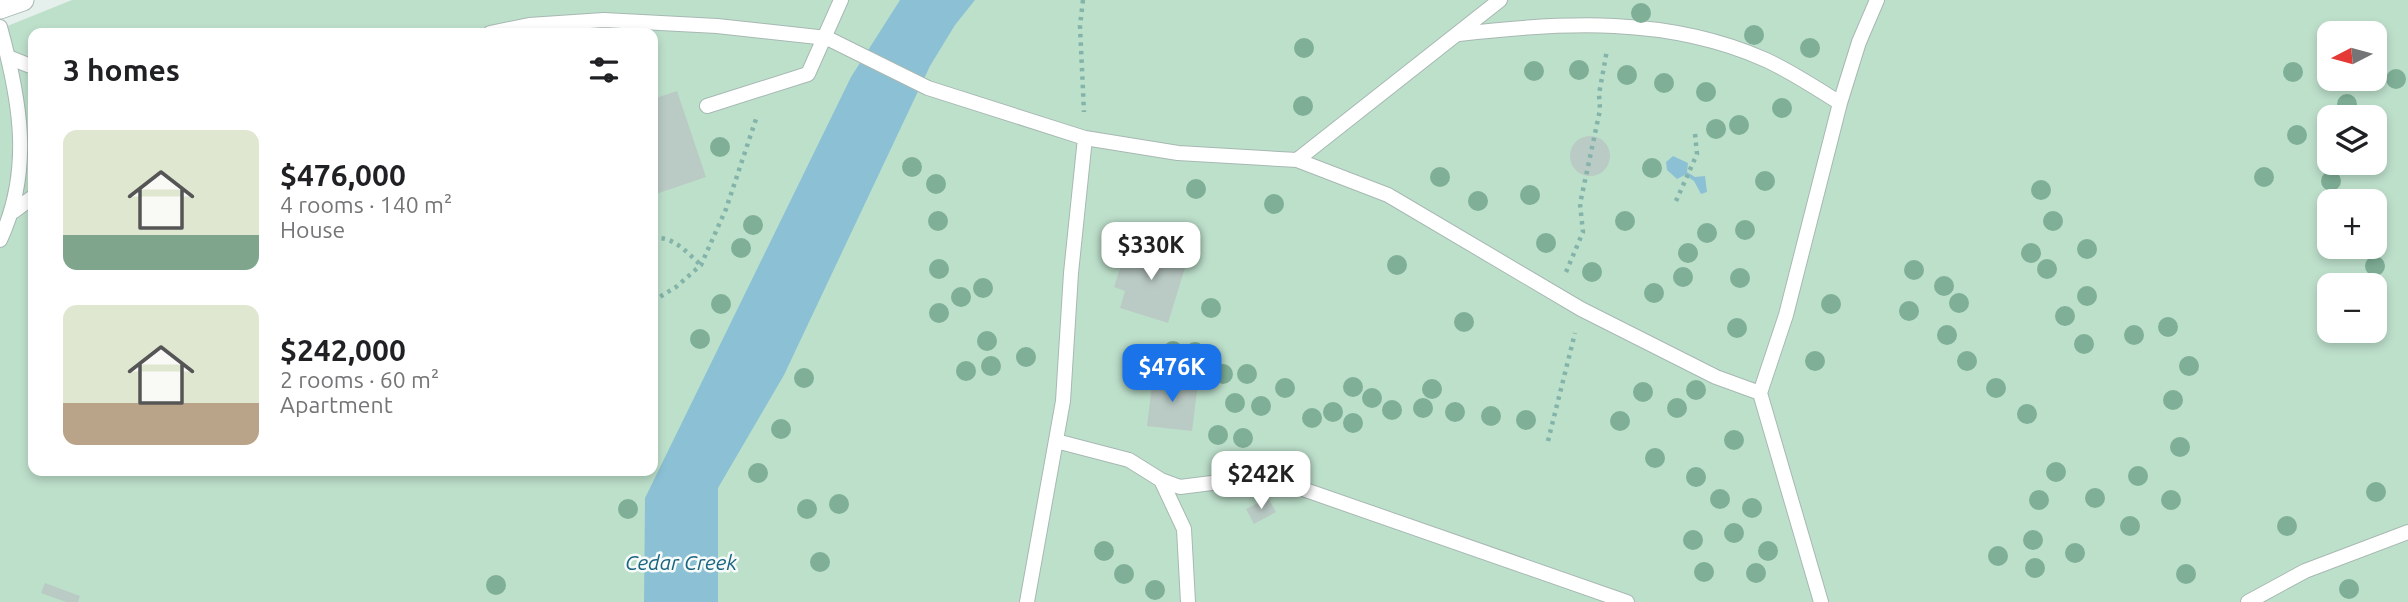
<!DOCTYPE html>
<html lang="en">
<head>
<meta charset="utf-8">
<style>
	:root { --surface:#fff; --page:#f2f2f2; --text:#202124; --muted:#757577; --accent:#1a73e8 }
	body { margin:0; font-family:Ubuntu,sans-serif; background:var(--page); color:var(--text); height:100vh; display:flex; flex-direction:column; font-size:26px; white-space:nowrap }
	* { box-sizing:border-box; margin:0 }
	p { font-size:23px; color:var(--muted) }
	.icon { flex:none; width:38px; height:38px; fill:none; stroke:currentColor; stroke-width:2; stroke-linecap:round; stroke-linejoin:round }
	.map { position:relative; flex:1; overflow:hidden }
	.drawer { position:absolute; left:28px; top:28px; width:630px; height:448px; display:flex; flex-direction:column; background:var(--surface); border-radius:14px; box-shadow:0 4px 10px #0003 }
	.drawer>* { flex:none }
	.needle { width:46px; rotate:264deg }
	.tools { position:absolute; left:2317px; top:21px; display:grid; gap:14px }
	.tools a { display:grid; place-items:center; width:70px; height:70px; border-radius:14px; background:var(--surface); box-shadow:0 4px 10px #0003; font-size:35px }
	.price { position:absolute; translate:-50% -60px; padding:0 16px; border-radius:14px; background:#fff; color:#222; font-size:23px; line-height:46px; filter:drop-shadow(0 2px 4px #0008) }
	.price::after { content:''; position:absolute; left:50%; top:42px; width:21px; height:16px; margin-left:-10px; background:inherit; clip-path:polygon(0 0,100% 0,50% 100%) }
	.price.on { background:var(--accent); color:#fff }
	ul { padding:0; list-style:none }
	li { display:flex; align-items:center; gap:21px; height:175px; padding:0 35px }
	li span { display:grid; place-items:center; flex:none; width:196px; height:140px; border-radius:14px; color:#555 }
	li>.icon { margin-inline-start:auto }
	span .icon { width:84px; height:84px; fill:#fffc; stroke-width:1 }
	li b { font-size:30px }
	h2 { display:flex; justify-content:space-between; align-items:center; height:84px; padding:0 35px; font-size:30px }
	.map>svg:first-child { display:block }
	.green { fill:#bde0cb; fill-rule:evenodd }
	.water { fill:#8cc1d5 }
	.building { fill:#bacac5 }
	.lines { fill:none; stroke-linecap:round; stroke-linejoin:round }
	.lane-casing { stroke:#a7b8b3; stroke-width:16 }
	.street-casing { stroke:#a7b8b3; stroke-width:23 }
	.path { stroke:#84b3aa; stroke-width:4.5; stroke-dasharray:3.5 5; stroke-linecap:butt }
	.lane { stroke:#fff; stroke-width:14 }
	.street { stroke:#fff; stroke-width:21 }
	.tree { fill:#7faf97 }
	.labels { text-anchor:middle; stroke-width:5; stroke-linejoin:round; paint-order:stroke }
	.water-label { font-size:21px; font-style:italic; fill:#1a6481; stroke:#f6fbf9 }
</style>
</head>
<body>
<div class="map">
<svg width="2408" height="602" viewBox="0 0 2408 602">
	<rect width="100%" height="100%" fill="#e5efeb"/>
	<path class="green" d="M 72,0 L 2408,0 L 2408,602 L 0,602 L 0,29 ZM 33,33 L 653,33 L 653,471 L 33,471 ZM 2329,33 L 2375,33 L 2375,79 L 2329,79 ZM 2329,117 L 2375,117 L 2375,163 L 2329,163 ZM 2329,201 L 2375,201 L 2375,247 L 2329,247 ZM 2329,285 L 2375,285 L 2375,331 L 2329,331 Z"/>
	<path class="water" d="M 900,0 L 975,0 L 955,25 L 930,66 L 784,375 L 718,488 L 718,602 L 644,602 L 645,498 L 851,77 Z
		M 1673,156 L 1688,163 L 1687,172 L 1695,177 L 1705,176 L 1707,192 L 1701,194 L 1694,181 L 1685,175 L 1677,179 L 1667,170 L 1666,162 Z"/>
	<path class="building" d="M 677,91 L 706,177 L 653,195 L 653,99 Z
		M1570 156a20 20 0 1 1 40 0a20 20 0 1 1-40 0Z
		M 1141,243 L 1188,258 L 1168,323 L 1120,308 L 1125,291 L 1114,287 L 1124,257 L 1136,260 Z
		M 1153,377 L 1198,383 L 1192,431 L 1147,426 Z
		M 1268,498 L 1276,512 L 1254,524 L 1246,509 Z
		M 45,583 L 80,596 L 78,602 L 66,602 L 41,593 Z"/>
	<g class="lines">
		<g class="lane-casing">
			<path id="lane" d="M 1500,0 L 1297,160 L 1388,195 L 1581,309 L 1716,377 L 1760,393
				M 0,27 C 20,99 33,170 0,240
				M 490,33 L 529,25 L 604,20 L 717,26 L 827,38 L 928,88 L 1085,138 L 1178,153 L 1297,160
				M 1459,34 C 1562,22 1668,16 1766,60 C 1792,72 1816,88 1840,103
				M 8,57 L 33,67
				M 707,106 L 808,74 L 841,0
				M 14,211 L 33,197
				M 1056,441 L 1129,460 L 1161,480 L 1180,487 L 1259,477 L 1294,486 L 1627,602
				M 1161,480 L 1184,529 L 1188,602
				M 1027,602 L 1063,401 L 1071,273 L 1085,138
				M 1821,602 L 1760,393 L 1786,315 L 1840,103 L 1859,42 L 1877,0
				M 2248,602 L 2305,571 L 2408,532"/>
		</g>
		<g class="street-casing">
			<path id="street" d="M 0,8 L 23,0"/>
		</g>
		<path class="path" d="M 1083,0 L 1080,26 L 1084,112
			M 1676,201 L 1697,154 L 1695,134
			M 653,238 C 674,236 686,252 701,265
			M 1566,272 L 1583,232 L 1580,204 L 1600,110 L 1599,94 L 1607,50
			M 653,301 L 676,287 L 701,265 L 726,209 L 757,116
			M 1548,441 L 1575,333"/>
		<use href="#lane" class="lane"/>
		<use href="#street" class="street"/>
	</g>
	<g class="tree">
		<circle cx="1641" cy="13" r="10"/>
		<circle cx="1754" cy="35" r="10"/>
		<circle cx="1304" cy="48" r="10"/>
		<circle cx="1810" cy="48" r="10"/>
		<circle cx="1579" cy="70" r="10"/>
		<circle cx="1534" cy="71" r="10"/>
		<circle cx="2293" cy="72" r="10"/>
		<circle cx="1627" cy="75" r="10"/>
		<circle cx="2396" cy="79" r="10"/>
		<circle cx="1664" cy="83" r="10"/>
		<circle cx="1706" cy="92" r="10"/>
		<circle cx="2347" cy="104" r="10"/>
		<circle cx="1303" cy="106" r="10"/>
		<circle cx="1782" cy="108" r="10"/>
		<circle cx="1739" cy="125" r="10"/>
		<circle cx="1716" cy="129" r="10"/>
		<circle cx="2297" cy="135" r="10"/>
		<circle cx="720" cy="147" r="10"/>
		<circle cx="912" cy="167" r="10"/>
		<circle cx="1652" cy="168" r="10"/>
		<circle cx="1440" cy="177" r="10"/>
		<circle cx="2264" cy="177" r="10"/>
		<circle cx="1765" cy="181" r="10"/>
		<circle cx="2331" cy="181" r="10"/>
		<circle cx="936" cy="184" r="10"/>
		<circle cx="1196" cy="189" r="10"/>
		<circle cx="2041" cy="190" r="10"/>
		<circle cx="1530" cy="195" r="10"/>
		<circle cx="1478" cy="201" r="10"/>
		<circle cx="1274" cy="204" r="10"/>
		<circle cx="938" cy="221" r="10"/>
		<circle cx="1625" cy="221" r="10"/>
		<circle cx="2053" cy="221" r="10"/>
		<circle cx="753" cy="225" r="10"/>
		<circle cx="1745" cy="230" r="10"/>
		<circle cx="1707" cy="233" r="10"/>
		<circle cx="1546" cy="243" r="10"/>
		<circle cx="741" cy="248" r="10"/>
		<circle cx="2087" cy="249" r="10"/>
		<circle cx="1688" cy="253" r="10"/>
		<circle cx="2031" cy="253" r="10"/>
		<circle cx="1397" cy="265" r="10"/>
		<circle cx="2375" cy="266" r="10"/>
		<circle cx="939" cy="269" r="10"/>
		<circle cx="2047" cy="269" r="10"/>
		<circle cx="1914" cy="270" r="10"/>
		<circle cx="1592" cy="272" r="10"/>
		<circle cx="1683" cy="277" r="10"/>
		<circle cx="1740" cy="278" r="10"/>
		<circle cx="1944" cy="286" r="10"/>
		<circle cx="983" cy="288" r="10"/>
		<circle cx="1654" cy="293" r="10"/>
		<circle cx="2087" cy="296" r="10"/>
		<circle cx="961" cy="297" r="10"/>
		<circle cx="1959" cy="303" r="10"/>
		<circle cx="721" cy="304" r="10"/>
		<circle cx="1831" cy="304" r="10"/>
		<circle cx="1211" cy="308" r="10"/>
		<circle cx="1909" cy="311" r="10"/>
		<circle cx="939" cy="313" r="10"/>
		<circle cx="2065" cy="316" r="10"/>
		<circle cx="1464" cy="322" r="10"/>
		<circle cx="2168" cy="327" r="10"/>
		<circle cx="1737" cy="328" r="10"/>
		<circle cx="1947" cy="335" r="10"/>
		<circle cx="2134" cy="335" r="10"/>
		<circle cx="700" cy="339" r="10"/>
		<circle cx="987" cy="341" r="10"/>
		<circle cx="2084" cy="344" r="10"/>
		<circle cx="1173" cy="351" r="10"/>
		<circle cx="1195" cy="352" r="10"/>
		<circle cx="1026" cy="357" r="10"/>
		<circle cx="1815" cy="361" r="10"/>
		<circle cx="1967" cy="361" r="10"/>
		<circle cx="991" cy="366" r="10"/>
		<circle cx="2189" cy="366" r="10"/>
		<circle cx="966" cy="371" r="10"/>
		<circle cx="1223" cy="374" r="10"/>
		<circle cx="1247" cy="374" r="10"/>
		<circle cx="804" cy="378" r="10"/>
		<circle cx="1353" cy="387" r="10"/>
		<circle cx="1285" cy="388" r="10"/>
		<circle cx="1996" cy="388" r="10"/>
		<circle cx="1432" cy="389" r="10"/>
		<circle cx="1696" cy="390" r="10"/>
		<circle cx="1643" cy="392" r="10"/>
		<circle cx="1372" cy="398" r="10"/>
		<circle cx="2173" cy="400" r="10"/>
		<circle cx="1235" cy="403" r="10"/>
		<circle cx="1261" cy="406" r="10"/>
		<circle cx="1423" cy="408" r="10"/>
		<circle cx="1677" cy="408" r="10"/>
		<circle cx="1392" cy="410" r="10"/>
		<circle cx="1333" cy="412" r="10"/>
		<circle cx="1455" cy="412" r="10"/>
		<circle cx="2027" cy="414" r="10"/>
		<circle cx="1491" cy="416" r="10"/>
		<circle cx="1312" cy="418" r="10"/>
		<circle cx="1526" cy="420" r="10"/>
		<circle cx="1620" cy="421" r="10"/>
		<circle cx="1353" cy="423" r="10"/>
		<circle cx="781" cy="429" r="10"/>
		<circle cx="1218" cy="435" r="10"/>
		<circle cx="1243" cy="438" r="10"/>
		<circle cx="1734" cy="440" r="10"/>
		<circle cx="2180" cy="447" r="10"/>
		<circle cx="1655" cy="458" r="10"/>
		<circle cx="2056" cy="472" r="10"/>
		<circle cx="758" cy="473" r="10"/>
		<circle cx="2138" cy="476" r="10"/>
		<circle cx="1696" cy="477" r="10"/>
		<circle cx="2376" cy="492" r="10"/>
		<circle cx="2095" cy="498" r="10"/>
		<circle cx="1720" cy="499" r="10"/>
		<circle cx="2039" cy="500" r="10"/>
		<circle cx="2171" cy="500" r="10"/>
		<circle cx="839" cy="504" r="10"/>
		<circle cx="1752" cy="508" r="10"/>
		<circle cx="628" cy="509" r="10"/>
		<circle cx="807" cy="509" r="10"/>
		<circle cx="2130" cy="526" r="10"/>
		<circle cx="2287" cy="526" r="10"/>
		<circle cx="1734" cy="533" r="10"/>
		<circle cx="1693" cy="540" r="10"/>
		<circle cx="2033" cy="540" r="10"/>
		<circle cx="1104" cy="551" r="10"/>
		<circle cx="1768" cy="551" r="10"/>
		<circle cx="2075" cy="553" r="10"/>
		<circle cx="1998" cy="556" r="10"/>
		<circle cx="820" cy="562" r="10"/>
		<circle cx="2035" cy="568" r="10"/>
		<circle cx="1704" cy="572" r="10"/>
		<circle cx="1756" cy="573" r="10"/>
		<circle cx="1124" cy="574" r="10"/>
		<circle cx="2186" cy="574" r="10"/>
		<circle cx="496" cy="585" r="10"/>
		<circle cx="2349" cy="589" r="10"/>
		<circle cx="1155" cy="590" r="10"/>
	</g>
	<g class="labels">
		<g class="water-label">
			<text x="681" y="570">Cedar Creek</text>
		</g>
	</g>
</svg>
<div class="tools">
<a><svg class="needle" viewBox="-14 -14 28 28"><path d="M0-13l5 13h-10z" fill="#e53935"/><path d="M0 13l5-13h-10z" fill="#757577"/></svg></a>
<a><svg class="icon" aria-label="layers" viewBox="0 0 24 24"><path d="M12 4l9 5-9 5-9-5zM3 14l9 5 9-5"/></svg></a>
<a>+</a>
<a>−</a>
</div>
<b class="price" style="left:1151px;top:282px">$330K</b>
<b class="price on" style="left:1172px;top:404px">$476K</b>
<b class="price" style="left:1261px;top:511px">$242K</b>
<section class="drawer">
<h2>3 homes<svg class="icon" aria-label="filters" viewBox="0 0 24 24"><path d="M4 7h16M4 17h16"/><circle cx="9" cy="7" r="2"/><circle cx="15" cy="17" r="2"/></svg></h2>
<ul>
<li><span style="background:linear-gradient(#dfe7d0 75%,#7fa58c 0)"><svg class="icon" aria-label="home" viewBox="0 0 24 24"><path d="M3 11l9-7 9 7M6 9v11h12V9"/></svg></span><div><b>$476,000</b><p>4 rooms · 140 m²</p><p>House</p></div></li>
<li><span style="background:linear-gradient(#dfe7d0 70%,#b9a48a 0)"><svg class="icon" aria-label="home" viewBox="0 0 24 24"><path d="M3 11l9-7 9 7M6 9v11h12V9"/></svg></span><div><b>$242,000</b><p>2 rooms · 60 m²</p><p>Apartment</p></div></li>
</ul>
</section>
</div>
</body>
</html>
